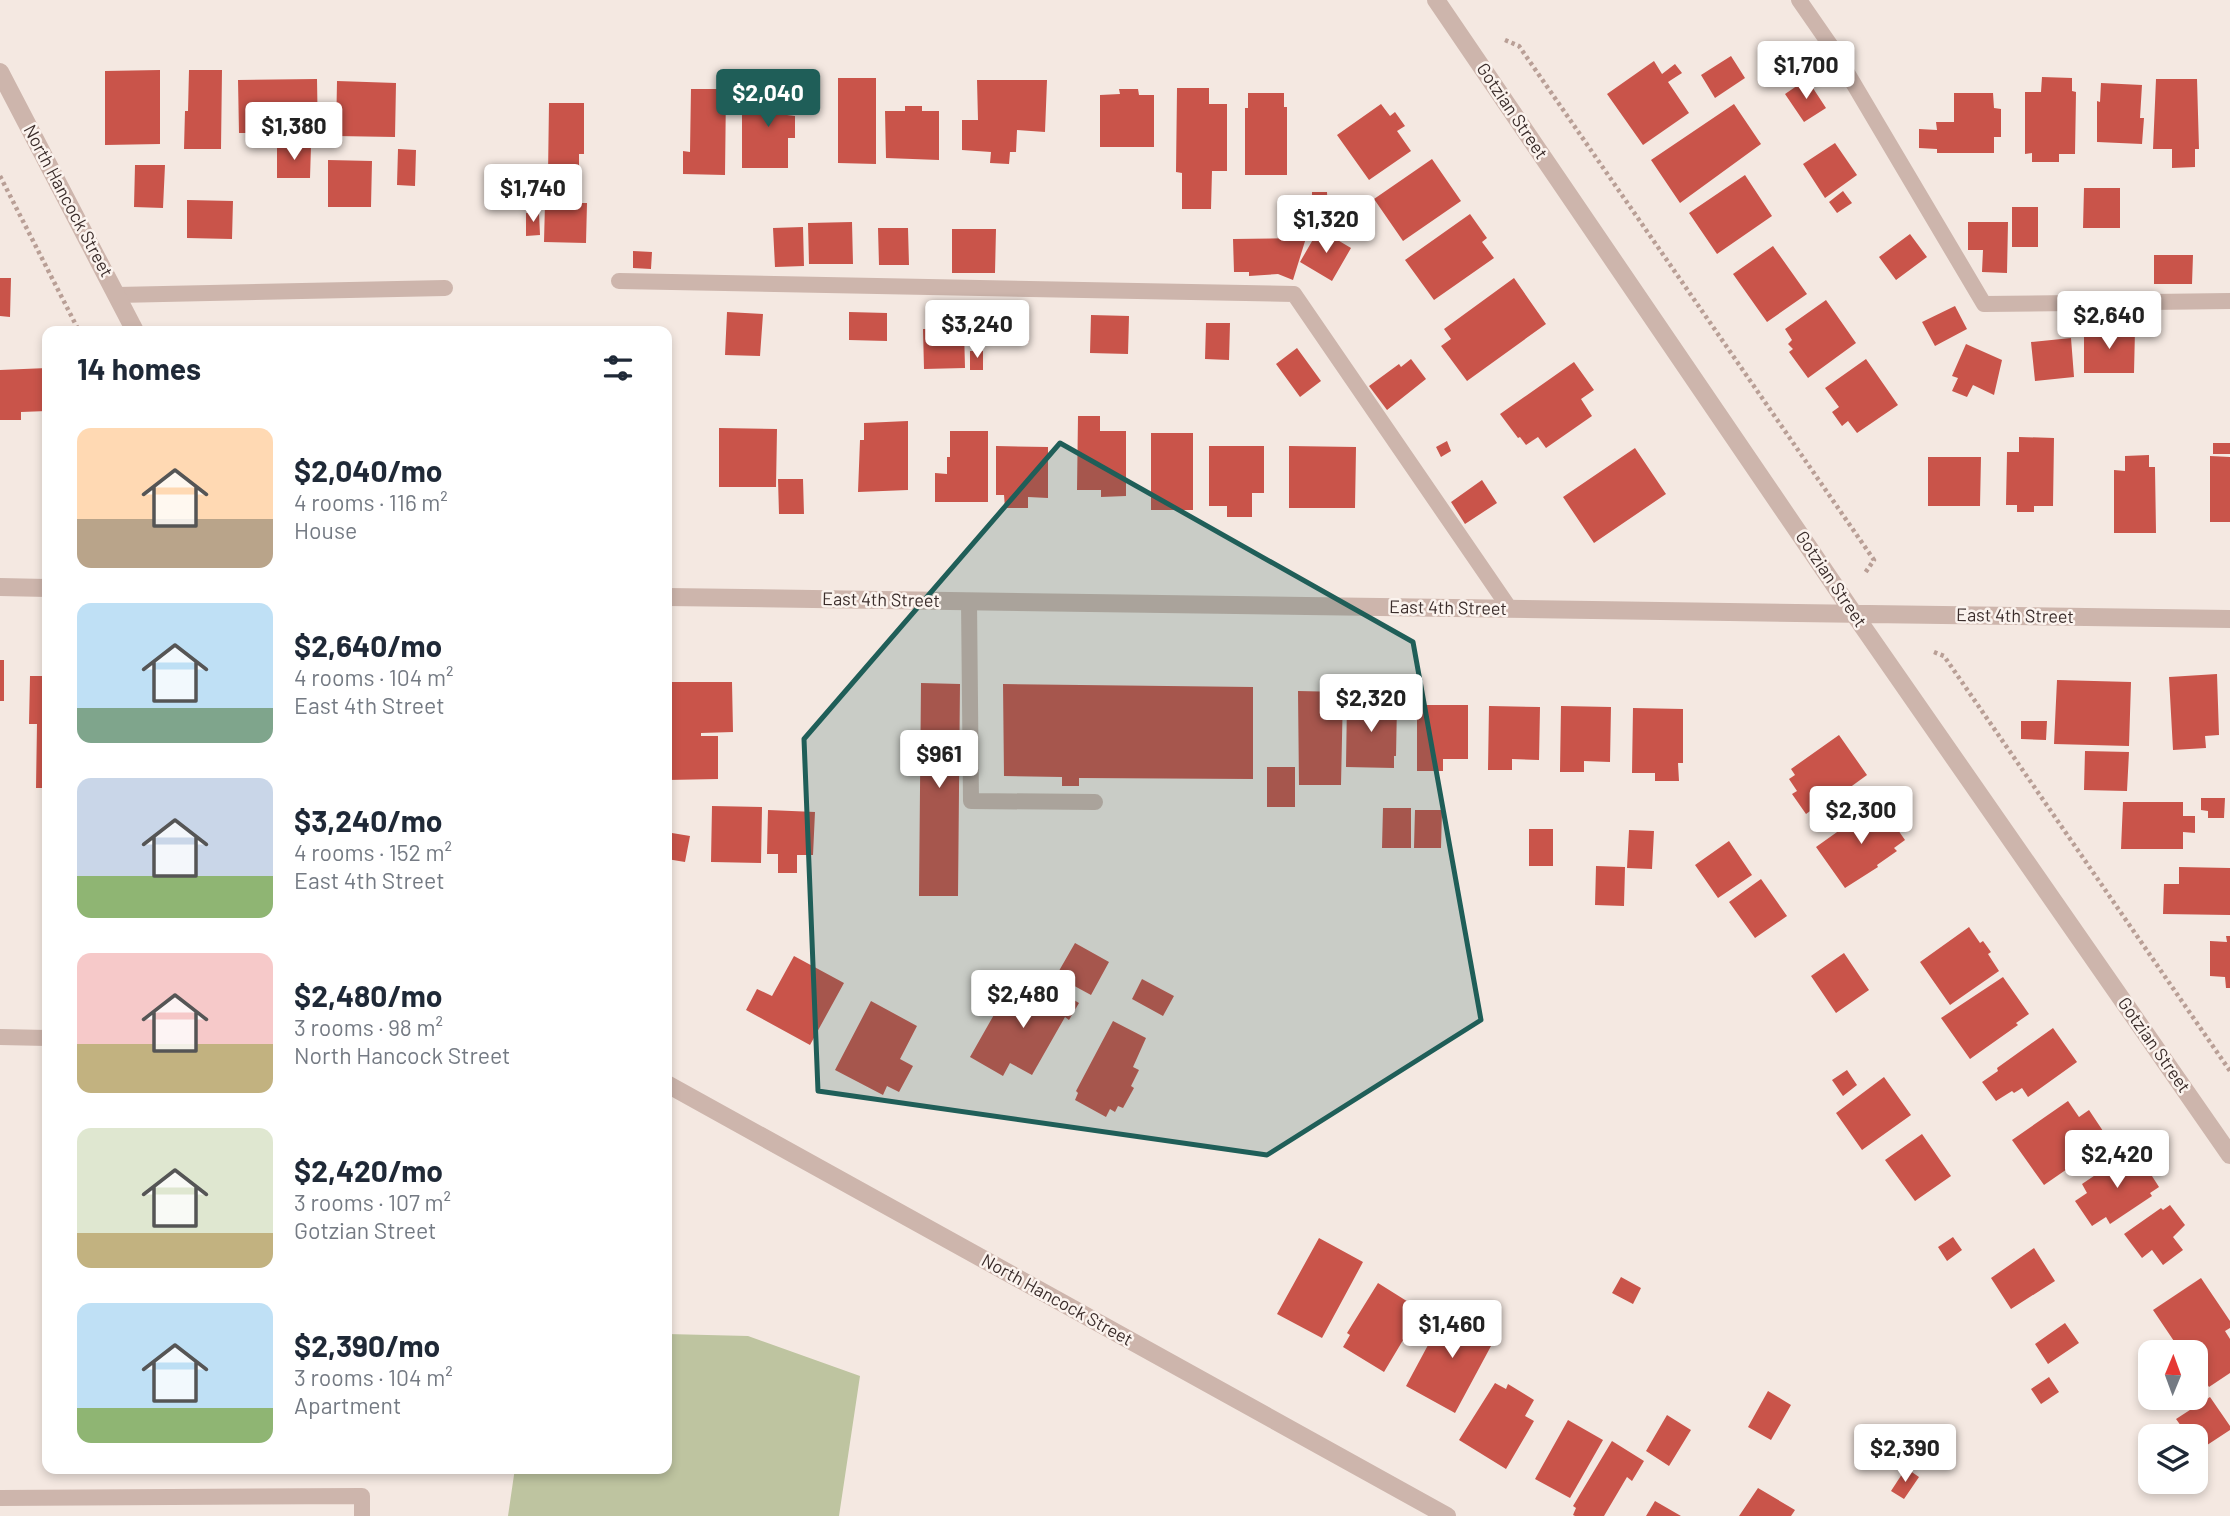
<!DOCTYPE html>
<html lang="en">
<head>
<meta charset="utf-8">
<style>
	:root { --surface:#fff; --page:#f2f2f3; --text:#1f2937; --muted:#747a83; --accent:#1f5e58 }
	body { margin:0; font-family:Barlow,sans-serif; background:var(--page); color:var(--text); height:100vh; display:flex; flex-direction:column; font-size:26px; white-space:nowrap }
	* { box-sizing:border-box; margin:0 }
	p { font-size:23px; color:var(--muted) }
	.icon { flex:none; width:38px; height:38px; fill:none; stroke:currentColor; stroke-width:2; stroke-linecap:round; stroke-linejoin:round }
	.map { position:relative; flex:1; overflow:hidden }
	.side { position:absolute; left:42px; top:326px; width:630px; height:1148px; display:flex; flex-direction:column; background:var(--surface); border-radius:14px; box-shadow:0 4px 10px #0003 }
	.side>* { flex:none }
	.needle { width:46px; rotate:1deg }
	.buttons { position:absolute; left:2138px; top:1340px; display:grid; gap:14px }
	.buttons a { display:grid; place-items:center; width:70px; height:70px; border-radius:14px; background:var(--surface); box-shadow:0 4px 10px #0003; font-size:35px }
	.price { position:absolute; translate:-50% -60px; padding:0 16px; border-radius:7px; background:#fff; color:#222; font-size:23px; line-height:46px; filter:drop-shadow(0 2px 4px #0008) }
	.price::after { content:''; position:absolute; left:50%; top:42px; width:21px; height:16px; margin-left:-10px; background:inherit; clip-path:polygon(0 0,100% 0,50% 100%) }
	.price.selected { background:var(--accent); color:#fff }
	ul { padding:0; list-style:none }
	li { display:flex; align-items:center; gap:21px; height:175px; padding:0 35px }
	li span { display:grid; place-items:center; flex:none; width:196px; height:140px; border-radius:14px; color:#555 }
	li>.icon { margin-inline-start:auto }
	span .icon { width:84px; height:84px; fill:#fffc; stroke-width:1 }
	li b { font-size:30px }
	h2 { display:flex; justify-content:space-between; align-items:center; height:84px; padding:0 35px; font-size:30px }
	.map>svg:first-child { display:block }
	.green { fill:#bec4a0 }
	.building { fill:#c9544a }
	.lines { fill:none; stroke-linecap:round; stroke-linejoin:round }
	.path { stroke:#b99f96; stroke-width:4.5; stroke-dasharray:3.5 3.5; stroke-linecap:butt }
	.service { stroke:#cdb5ac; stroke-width:16 }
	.minor { stroke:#cdb5ac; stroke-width:18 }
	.marked { fill:#1f5e58; fill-opacity:0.2; stroke:#1f5e58; stroke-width:5; stroke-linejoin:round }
	.labels { text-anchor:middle; stroke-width:5; stroke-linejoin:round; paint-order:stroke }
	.street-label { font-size:18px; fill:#3b2d2b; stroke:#fbf3ee }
</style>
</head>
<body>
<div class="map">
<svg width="2230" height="1516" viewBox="0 0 2230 1516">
	<rect width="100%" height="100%" fill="#f4e8e1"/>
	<path class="green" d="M 667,1334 L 748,1336 L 860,1376 L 839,1516 L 508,1516 L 515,1468 L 667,1468 Z"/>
	<path class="building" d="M 1731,56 L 1745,78 L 1715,98 L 1701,75 Z
		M 1654,61 L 1662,74 L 1675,64 L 1682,73 L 1668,82 L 1689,113 L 1643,145 L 1607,94 Z
		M 160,70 L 160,144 L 105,145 L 105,71 Z
		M 189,70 L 222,70 L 221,149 L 184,149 L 185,111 L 188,111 Z
		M 2042,77 L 2072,78 L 2072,91 L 2076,92 L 2075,154 L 2059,154 L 2059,162 L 2032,162 L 2032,153 L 2025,154 L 2025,92 L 2041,92 Z
		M 838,78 L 876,78 L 876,164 L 838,163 Z
		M 317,79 L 318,139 L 281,140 L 281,133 L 239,133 L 238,80 Z
		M 1807,79 L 1826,108 L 1804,122 L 1785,94 Z
		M 2156,79 L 2197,79 L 2199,149 L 2195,149 L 2195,167 L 2172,168 L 2172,149 L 2153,149 Z
		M 977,80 L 1047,80 L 1045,132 L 1017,130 L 1016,152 L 1010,152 L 1009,164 L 990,163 L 991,152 L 962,150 L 962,120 L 978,120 Z
		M 337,81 L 396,83 L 395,137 L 336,136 Z
		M 2101,83 L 2142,85 L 2140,118 L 2144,118 L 2142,144 L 2097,142 L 2097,101 L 2100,102 Z
		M 755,85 L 787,85 L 787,115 L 795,116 L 795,138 L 788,138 L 788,168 L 742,168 L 742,111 L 756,110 Z
		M 1177,88 L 1209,88 L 1209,104 L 1227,104 L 1227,171 L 1212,171 L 1211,209 L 1182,209 L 1182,173 L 1176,172 Z
		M 691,89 L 726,89 L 725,175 L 683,174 L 683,151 L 690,152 Z
		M 1119,89 L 1138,89 L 1139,95 L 1154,95 L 1154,147 L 1100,147 L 1100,95 L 1120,94 Z
		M 1248,93 L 1284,93 L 1284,107 L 1287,107 L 1287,175 L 1245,175 L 1245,108 L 1248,108 Z
		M 1954,93 L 1993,93 L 1994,108 L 2001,109 L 2001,137 L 1994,137 L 1994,153 L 1937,153 L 1937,149 L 1919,148 L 1919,129 L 1937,130 L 1936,122 L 1954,122 Z
		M 549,103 L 584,103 L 584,154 L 579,154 L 579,175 L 548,175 Z
		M 1381,104 L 1390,116 L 1395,112 L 1405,126 L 1397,131 L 1411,151 L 1369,180 L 1337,135 Z
		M 1734,104 L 1761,144 L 1680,203 L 1651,160 Z
		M 905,106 L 922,106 L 922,111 L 939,111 L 939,160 L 886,158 L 885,111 L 905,111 Z
		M 1835,143 L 1857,175 L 1825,198 L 1803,164 Z
		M 277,146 L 311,146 L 310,178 L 277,178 Z
		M 398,149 L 416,150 L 415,186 L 397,185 Z
		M 1432,159 L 1461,201 L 1403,241 L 1374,199 Z
		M 328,160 L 372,161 L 371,207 L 328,207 Z
		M 135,165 L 165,165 L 163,208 L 134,207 Z
		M 1745,175 L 1772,216 L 1717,254 L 1689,213 Z
		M 2084,188 L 2120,188 L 2120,228 L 2083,228 Z
		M 1843,191 L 1852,203 L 1837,213 L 1829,202 Z
		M 1312,192 L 1327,192 L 1328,210 L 1312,210 Z
		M 187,200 L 233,201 L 232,239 L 187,238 Z
		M 1286,201 L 1304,201 L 1304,220 L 1286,219 Z
		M 545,203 L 587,203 L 586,243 L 544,242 Z
		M 2012,207 L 2038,207 L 2038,247 L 2012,247 Z
		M 526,213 L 539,213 L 540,235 L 526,236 Z
		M 1470,214 L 1487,238 L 1482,242 L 1494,258 L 1434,300 L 1405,260 Z
		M 852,222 L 853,264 L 809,264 L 808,223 Z
		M 1968,222 L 2008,222 L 2007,273 L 1982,272 L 1983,250 L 1968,250 Z
		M 803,227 L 804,266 L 775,267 L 773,228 Z
		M 878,228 L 908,228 L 909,265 L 879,265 Z
		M 952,229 L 996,229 L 995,273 L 952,273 Z
		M 1319,229 L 1351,248 L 1332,281 L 1300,262 Z
		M 1910,234 L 1927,257 L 1896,280 L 1879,257 Z
		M 1306,238 L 1293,280 L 1278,274 L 1249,276 L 1249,272 L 1234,272 L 1233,239 Z
		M 1773,246 L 1807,294 L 1767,322 L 1733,274 Z
		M 633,251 L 652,252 L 651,269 L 633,268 Z
		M 2154,255 L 2193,255 L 2192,284 L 2154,284 Z
		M 0,278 L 11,278 L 10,317 L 0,316 Z
		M 1514,278 L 1546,324 L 1467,381 L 1441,346 L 1451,339 L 1444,329 Z
		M 1826,300 L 1856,343 L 1808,378 L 1789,352 L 1793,349 L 1788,344 L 1792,340 L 1785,329 Z
		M 1955,306 L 1967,329 L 1935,346 L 1922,322 Z
		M 727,312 L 763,314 L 760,356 L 725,355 Z
		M 849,312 L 887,313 L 887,341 L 849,340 Z
		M 994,315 L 1029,316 L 1029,342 L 993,342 Z
		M 1091,315 L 1129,316 L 1128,354 L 1090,353 Z
		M 1206,323 L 1230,323 L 1229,360 L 1205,359 Z
		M 923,329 L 964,329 L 965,368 L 924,369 Z
		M 2084,329 L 2135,330 L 2134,373 L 2084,373 Z
		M 2071,338 L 2074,377 L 2035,381 L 2031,342 Z
		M 1966,344 L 2002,360 L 1994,395 L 1973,385 L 1967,397 L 1952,391 L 1958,378 L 1952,376 Z
		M 1297,348 L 1321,381 L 1300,397 L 1276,364 Z
		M 970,351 L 983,351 L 983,370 L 970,370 Z
		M 1411,359 L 1426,379 L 1387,410 L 1369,386 L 1399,364 L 1401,367 Z
		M 1866,359 L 1898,405 L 1857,433 L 1848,421 L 1842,426 L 1832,412 L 1839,407 L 1825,388 Z
		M 1574,362 L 1594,390 L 1581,399 L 1592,416 L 1546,448 L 1538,437 L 1526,445 L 1520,437 L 1518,438 L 1500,414 Z
		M 47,368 L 47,411 L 21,412 L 21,420 L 0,420 L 0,370 Z
		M 1078,416 L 1100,416 L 1100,431 L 1126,431 L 1126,496 L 1101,497 L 1101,490 L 1077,490 Z
		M 908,421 L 908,490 L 858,492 L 860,440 L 864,440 L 864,423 Z
		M 719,428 L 777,429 L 776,487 L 719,487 Z
		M 950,431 L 988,431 L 988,502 L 935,502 L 935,473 L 947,474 L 947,457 L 950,457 Z
		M 1151,433 L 1193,433 L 1193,510 L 1151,510 Z
		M 2019,437 L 2054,438 L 2053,506 L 2034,506 L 2034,512 L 2017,512 L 2017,505 L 2006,505 L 2007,452 L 2019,452 Z
		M 1447,441 L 1451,451 L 1441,457 L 1436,447 Z
		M 2213,443 L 2230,443 L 2230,454 L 2213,454 Z
		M 996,446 L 1048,447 L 1048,498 L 1028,497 L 1028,508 L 1005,508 L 1004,495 L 996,495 Z
		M 1209,446 L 1264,446 L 1264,493 L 1252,493 L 1252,517 L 1227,517 L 1227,506 L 1209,506 Z
		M 1289,446 L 1356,447 L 1355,508 L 1289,508 Z
		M 1635,448 L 1666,494 L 1594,543 L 1563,497 Z
		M 2149,455 L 2149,467 L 2155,467 L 2156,533 L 2114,533 L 2114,470 L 2125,471 L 2125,456 Z
		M 2210,456 L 2230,457 L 2230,522 L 2210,522 Z
		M 1928,457 L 1981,457 L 1980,506 L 1928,506 Z
		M 778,479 L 803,479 L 804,514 L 779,514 Z
		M 1482,480 L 1497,503 L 1465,524 L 1451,502 Z
		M 0,660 L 4,660 L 4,701 L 0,701 Z
		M 2217,674 L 2219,735 L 2205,736 L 2206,748 L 2173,750 L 2169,677 Z
		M 30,676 L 47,676 L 47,788 L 36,788 L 37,724 L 29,724 Z
		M 2057,680 L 2131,682 L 2129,746 L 2054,744 Z
		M 667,682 L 732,682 L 733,732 L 701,733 L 701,736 L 718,736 L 718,779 L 667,780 Z
		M 921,683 L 960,684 L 958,896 L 919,896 Z
		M 1003,684 L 1253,687 L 1253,779 L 1079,778 L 1079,786 L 1062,786 L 1062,777 L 1004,776 Z
		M 1298,691 L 1343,692 L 1341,785 L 1299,785 Z
		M 1358,696 L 1373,697 L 1373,703 L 1397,704 L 1396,756 L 1394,756 L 1394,768 L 1346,767 L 1347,702 L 1358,702 Z
		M 1417,705 L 1468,705 L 1468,759 L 1443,759 L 1443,771 L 1417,771 Z
		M 1489,706 L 1540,707 L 1539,760 L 1512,759 L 1512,770 L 1488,770 Z
		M 1561,706 L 1611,707 L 1610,762 L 1584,761 L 1584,772 L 1560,772 Z
		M 1633,708 L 1683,709 L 1683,763 L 1678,763 L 1679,781 L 1655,781 L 1655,773 L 1632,773 Z
		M 2021,721 L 2047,721 L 2046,740 L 2021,739 Z
		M 1839,735 L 1867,775 L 1834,799 L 1821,806 L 1820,804 L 1806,814 L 1792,794 L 1797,791 L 1789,779 L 1795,775 L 1791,769 Z
		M 2085,751 L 2129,752 L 2127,791 L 2084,790 Z
		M 1267,767 L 1295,767 L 1295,807 L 1267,807 Z
		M 2201,798 L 2225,798 L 2224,818 L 2208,818 L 2208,811 L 2201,810 Z
		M 2123,802 L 2183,802 L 2183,816 L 2195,816 L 2195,833 L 2183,832 L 2183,849 L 2121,849 Z
		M 712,806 L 762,807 L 761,863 L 711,862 Z
		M 1882,807 L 1905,840 L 1894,848 L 1897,851 L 1877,865 L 1878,867 L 1845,888 L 1816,847 L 1868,810 L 1871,814 Z
		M 1383,808 L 1411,808 L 1411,848 L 1382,848 Z
		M 768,810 L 815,812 L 813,855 L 797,855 L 797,873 L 778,873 L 778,854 L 767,854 Z
		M 1415,810 L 1442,810 L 1441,848 L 1414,848 Z
		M 1529,829 L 1553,829 L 1553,866 L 1529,866 Z
		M 1629,830 L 1654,831 L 1652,869 L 1627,868 Z
		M 672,833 L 690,836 L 685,862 L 667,859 Z
		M 1729,841 L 1752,875 L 1718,898 L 1695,865 Z
		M 1596,866 L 1625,867 L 1624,906 L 1595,905 Z
		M 2179,867 L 2230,868 L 2230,915 L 2163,914 L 2164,884 L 2179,884 Z
		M 1761,879 L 1787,916 L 1755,938 L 1729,902 Z
		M 1969,927 L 1980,943 L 1983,941 L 1991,952 L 1988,954 L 1999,971 L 1950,1005 L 1920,962 Z
		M 2226,936 L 2230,936 L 2230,988 L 2226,988 L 2225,977 L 2210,976 L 2210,941 L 2227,942 Z
		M 1075,943 L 1109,962 L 1091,995 L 1056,976 Z
		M 1844,953 L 1869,990 L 1836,1013 L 1811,976 Z
		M 794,956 L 844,983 L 810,1045 L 746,1010 L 757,989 L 772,996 Z
		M 2003,977 L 2029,1014 L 2016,1023 L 2018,1025 L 1970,1059 L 1941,1018 Z
		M 1142,979 L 1174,996 L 1163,1016 L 1132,999 Z
		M 1012,983 L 1042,1000 L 1050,986 L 1079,1003 L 1069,1020 L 1065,1017 L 1032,1075 L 1010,1063 L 1003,1076 L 970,1057 Z
		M 871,1001 L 917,1026 L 900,1059 L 913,1066 L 899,1092 L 887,1086 L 883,1095 L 835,1070 Z
		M 1113,1021 L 1146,1038 L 1133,1067 L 1139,1070 L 1131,1086 L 1134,1088 L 1123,1108 L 1118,1106 L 1115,1112 L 1110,1109 L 1106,1117 L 1075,1100 L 1078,1093 L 1076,1091 Z
		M 2053,1028 L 2077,1062 L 2028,1097 L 2022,1088 L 2014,1093 L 2012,1091 L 1996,1101 L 1982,1082 L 1998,1071 L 1997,1068 Z
		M 1847,1070 L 1857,1085 L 1843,1096 L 1832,1080 Z
		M 1884,1077 L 1911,1115 L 1862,1150 L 1836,1113 Z
		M 2068,1101 L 2079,1117 L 2089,1110 L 2109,1140 L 2044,1185 L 2012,1140 Z
		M 1922,1134 L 1951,1176 L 1915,1201 L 1885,1160 Z
		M 2136,1151 L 2159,1187 L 2150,1193 L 2152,1196 L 2110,1224 L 2106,1217 L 2092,1226 L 2075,1201 L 2087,1193 L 2082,1184 L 2125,1155 L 2127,1157 Z
		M 2170,1205 L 2185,1225 L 2173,1237 L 2183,1250 L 2163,1265 L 2152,1250 L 2142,1258 L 2124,1234 L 2161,1208 L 2163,1210 Z
		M 1953,1237 L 1962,1250 L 1947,1261 L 1938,1247 Z
		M 1319,1238 L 1363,1262 L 1322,1338 L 1277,1314 Z
		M 2034,1248 L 2055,1281 L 2011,1309 L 1991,1278 Z
		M 1621,1277 L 1641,1288 L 1633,1304 L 1612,1293 Z
		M 2201,1278 L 2230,1321 L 2230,1328 L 2225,1331 L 2230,1339 L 2230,1373 L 2209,1387 L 2196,1368 L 2196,1353 L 2182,1353 L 2153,1310 Z
		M 1378,1283 L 1421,1310 L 1384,1372 L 1343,1347 L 1350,1335 L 1347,1333 Z
		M 1449,1306 L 1498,1333 L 1455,1413 L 1406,1386 Z
		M 2065,1323 L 2079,1343 L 2048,1364 L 2035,1344 Z
		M 2049,1377 L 2059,1392 L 2041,1404 L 2031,1389 Z
		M 1495,1383 L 1506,1389 L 1508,1384 L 1534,1400 L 1525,1416 L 1534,1421 L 1506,1469 L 1459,1440 Z
		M 1768,1391 L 1791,1405 L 1771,1440 L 1748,1427 Z
		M 2210,1397 L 2230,1426 L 2230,1430 L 2198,1451 L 2196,1437 L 2189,1437 L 2176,1419 Z
		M 1667,1415 L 1691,1430 L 1669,1466 L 1646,1451 Z
		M 1568,1420 L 1603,1440 L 1570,1498 L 1535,1479 Z
		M 1612,1441 L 1644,1461 L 1632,1481 L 1627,1477 L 1604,1516 L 1575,1516 L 1573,1515 L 1576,1508 L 1573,1506 Z
		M 1906,1468 L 1919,1477 L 1904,1499 L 1891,1491 Z
		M 1758,1488 L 1795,1510 L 1791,1516 L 1739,1516 Z
		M 1655,1501 L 1681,1516 L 1646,1516 Z"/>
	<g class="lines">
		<path class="path" d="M 1505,40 L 1519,46 L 1874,560 L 1865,573
			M 0,176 L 79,331
			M 1934,652 L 1944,656 L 2230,1071"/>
		<path class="service" d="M 1799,0 L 1833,49 L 1984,304 L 2230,301
			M 619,281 L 1294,294 L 1510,609
			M 117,295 L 445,288
			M 969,601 L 971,801 L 1095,802
			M 0,1037 L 47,1038
			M 0,1498 L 362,1496 L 362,1516"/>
		<path class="minor" d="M 1436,0 L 1854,614 L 2230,1155
			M 0,72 L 135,331
			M 0,587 L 47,588
			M 667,597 L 2230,619
			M 667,1084 L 1447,1516"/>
	</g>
	<path class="marked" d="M 1060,443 L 1413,642 L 1481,1020 L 1267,1155 L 818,1091 L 804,739 Z"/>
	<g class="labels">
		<g class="street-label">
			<text transform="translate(1512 111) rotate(56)" y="6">Gotzian Street</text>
			<text transform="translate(68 201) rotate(62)" y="6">North Hancock Street</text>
			<text transform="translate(1831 579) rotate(56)" y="6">Gotzian Street</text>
			<text transform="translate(881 600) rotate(1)" y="6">East 4th Street</text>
			<text transform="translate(1448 608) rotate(1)" y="6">East 4th Street</text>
			<text transform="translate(2015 616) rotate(1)" y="6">East 4th Street</text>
			<text transform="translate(2154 1045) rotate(55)" y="6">Gotzian Street</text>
			<text transform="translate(1057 1300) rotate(29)" y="6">North Hancock Street</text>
		</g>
	</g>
</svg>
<div class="buttons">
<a><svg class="needle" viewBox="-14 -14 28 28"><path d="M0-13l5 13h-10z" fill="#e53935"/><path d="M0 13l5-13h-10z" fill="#747a83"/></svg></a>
<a><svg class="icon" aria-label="layers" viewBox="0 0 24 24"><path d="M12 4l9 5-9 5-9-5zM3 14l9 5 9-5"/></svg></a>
</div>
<b class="price" style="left:1806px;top:101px">$1,700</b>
<b class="price selected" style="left:768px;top:129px">$2,040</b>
<b class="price" style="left:294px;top:162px">$1,380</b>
<b class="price" style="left:533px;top:224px">$1,740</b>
<b class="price" style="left:1326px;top:255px">$1,320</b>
<b class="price" style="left:2109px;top:351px">$2,640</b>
<b class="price" style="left:977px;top:360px">$3,240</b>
<b class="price" style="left:1371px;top:734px">$2,320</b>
<b class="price" style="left:939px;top:790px">$961</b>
<b class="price" style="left:1861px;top:846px">$2,300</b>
<b class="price" style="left:1023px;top:1030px">$2,480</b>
<b class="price" style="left:2117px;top:1190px">$2,420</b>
<b class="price" style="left:1452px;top:1360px">$1,460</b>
<b class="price" style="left:1905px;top:1484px">$2,390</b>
<section class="side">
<h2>14 homes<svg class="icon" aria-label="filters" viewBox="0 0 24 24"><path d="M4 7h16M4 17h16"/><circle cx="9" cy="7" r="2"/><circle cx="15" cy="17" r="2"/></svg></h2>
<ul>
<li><span style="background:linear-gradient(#ffd9b3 65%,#b9a48a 0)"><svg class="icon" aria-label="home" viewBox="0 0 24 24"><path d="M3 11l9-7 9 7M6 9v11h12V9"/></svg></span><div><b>$2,040/mo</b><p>4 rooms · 116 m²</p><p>House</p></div></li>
<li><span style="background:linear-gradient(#bfe0f5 75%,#7fa58c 0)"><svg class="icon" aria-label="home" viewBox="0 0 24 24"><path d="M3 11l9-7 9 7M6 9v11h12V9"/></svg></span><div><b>$2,640/mo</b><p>4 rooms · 104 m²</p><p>East 4th Street</p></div></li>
<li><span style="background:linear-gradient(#c9d6e8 70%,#8fb573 0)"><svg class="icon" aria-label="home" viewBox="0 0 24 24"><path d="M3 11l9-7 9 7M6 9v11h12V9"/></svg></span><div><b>$3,240/mo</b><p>4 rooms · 152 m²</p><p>East 4th Street</p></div></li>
<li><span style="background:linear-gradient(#f6c9c9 65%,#c2b280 0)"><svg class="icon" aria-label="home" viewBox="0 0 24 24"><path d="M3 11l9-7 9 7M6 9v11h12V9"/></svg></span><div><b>$2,480/mo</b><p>3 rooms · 98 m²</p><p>North Hancock Street</p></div></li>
<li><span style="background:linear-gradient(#dfe7d0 75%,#c2b280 0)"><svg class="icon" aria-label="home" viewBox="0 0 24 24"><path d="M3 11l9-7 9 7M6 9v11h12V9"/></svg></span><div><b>$2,420/mo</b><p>3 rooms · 107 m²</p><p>Gotzian Street</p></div></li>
<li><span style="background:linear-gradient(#bfe0f5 75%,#8fb573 0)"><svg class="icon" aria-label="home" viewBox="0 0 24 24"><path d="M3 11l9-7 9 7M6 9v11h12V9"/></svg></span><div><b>$2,390/mo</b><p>3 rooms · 104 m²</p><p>Apartment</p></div></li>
</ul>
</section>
</div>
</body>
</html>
